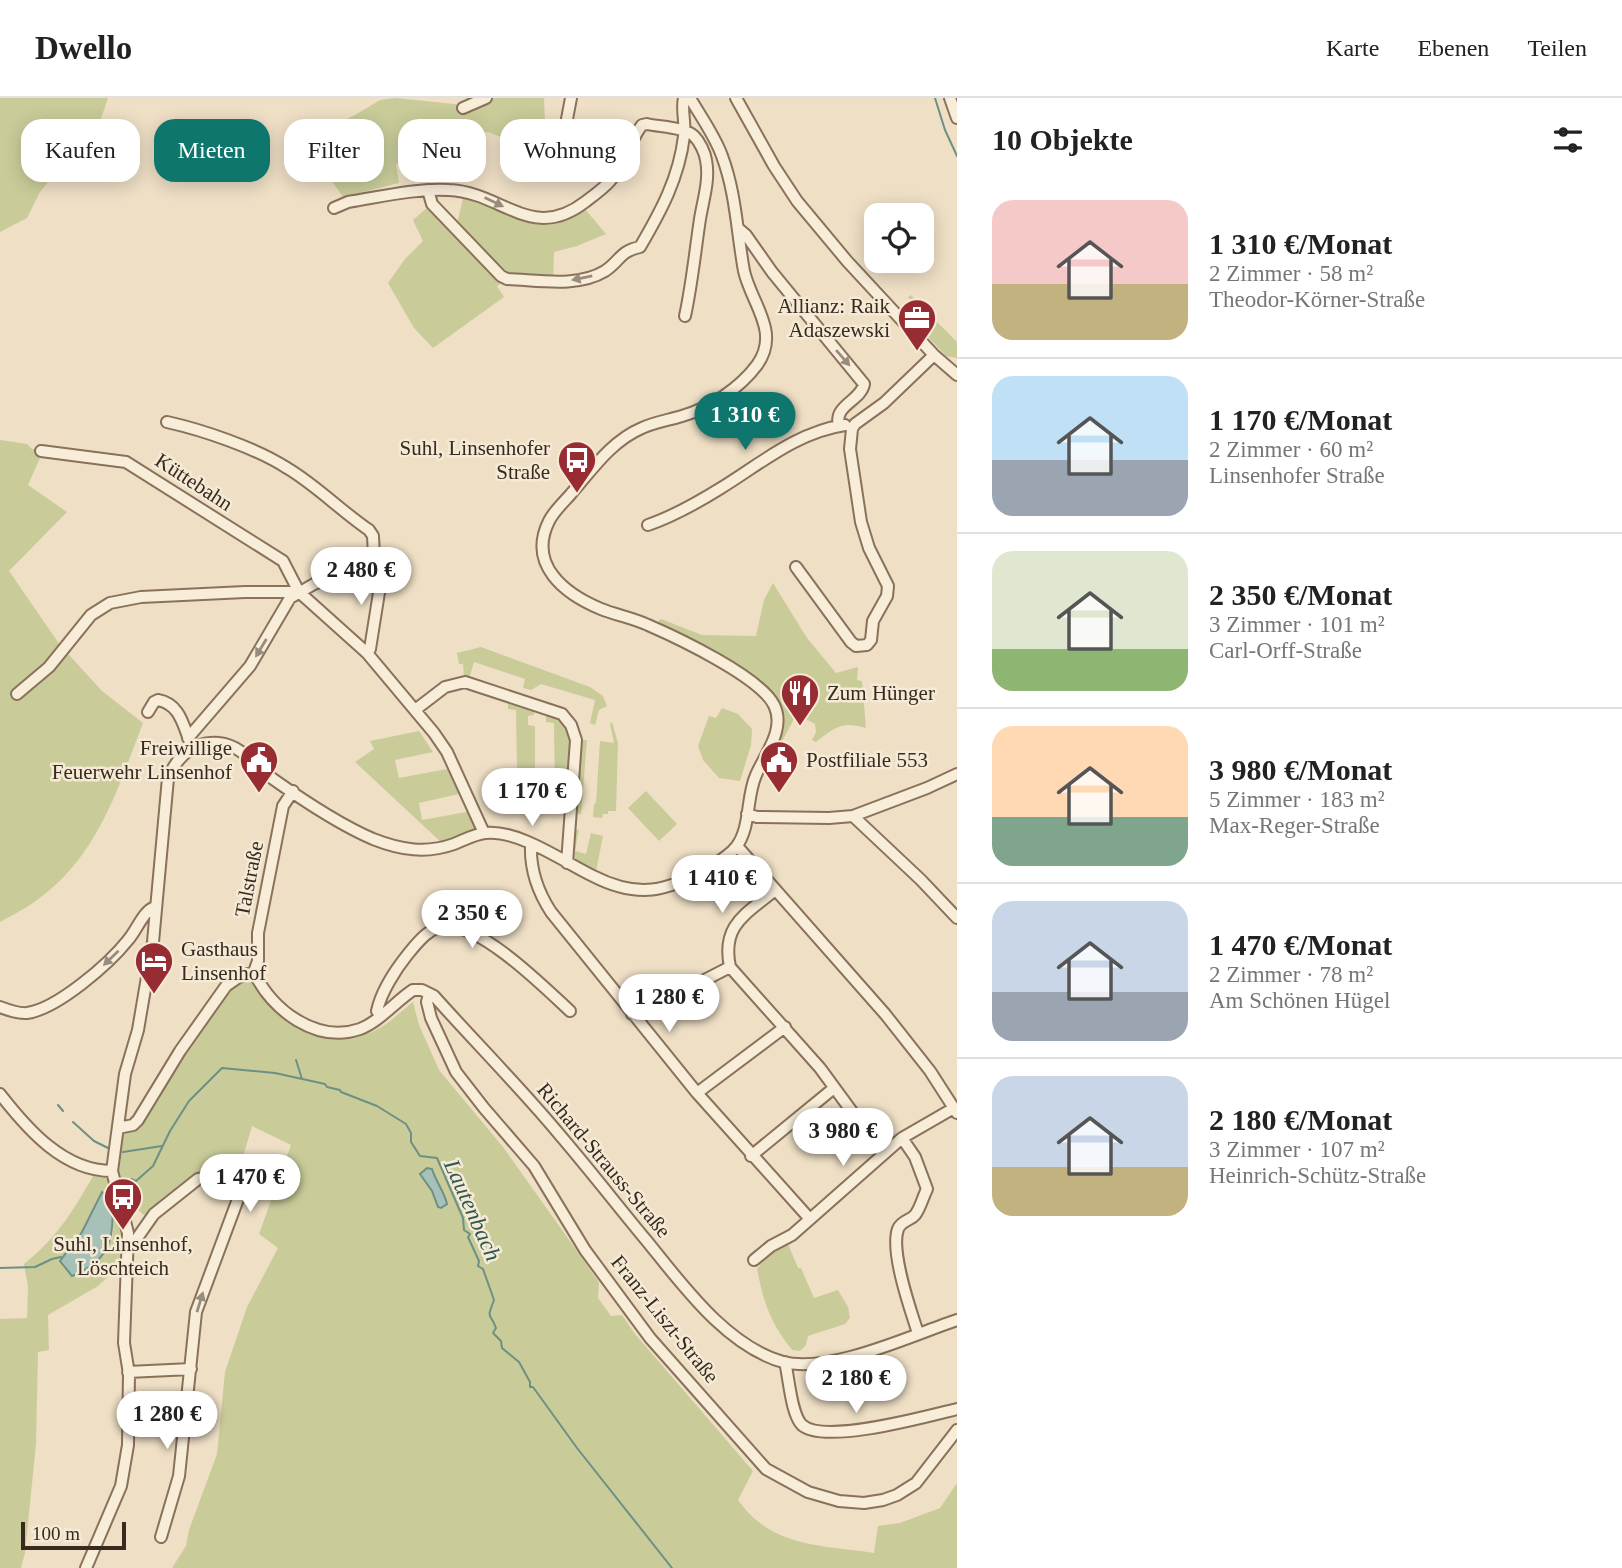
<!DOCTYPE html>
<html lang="de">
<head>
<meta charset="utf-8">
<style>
	:root { --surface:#fff; --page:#f2f2f2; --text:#222; --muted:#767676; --line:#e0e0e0; --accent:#0f766e }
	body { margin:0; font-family:"Times New Roman",serif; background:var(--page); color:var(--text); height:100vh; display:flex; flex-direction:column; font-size:26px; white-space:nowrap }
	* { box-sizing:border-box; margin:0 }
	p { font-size:23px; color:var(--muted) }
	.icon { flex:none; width:38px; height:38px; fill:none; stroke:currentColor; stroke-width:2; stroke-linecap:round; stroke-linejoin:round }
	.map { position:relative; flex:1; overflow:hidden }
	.panel { display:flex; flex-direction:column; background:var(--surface); width:665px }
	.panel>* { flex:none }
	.guide { position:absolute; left:21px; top:21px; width:665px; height:63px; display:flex; gap:14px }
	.buttons { position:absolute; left:864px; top:105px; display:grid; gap:14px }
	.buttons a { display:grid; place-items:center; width:70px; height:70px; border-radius:14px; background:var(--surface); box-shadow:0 4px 18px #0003; font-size:35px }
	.scale { position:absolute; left:21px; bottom:18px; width:105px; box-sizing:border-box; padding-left:7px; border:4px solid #392a1f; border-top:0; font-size:19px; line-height:24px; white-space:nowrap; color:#392a1f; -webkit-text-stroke:5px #f5ead5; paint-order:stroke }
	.price { position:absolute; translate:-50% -60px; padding:0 16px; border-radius:24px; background:#fff; color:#222; font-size:23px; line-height:46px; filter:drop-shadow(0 2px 4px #0008) }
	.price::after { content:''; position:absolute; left:50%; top:42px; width:21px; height:16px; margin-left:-10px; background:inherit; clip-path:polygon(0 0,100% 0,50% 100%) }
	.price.current { background:var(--accent); color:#fff }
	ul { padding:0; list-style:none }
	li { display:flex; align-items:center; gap:21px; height:175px; padding:0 35px }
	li+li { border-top:2px solid var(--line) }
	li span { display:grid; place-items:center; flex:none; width:196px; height:140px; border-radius:21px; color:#555 }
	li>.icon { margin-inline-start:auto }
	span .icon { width:84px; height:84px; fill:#fffc; stroke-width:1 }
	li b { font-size:30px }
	h2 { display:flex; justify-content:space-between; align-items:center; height:84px; padding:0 35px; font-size:30px }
	.pill { padding:0 24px; border-radius:21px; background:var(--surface); box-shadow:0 4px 18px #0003; font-size:24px; line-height:63px }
	.pill.current { background:var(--accent); color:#fff }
	header { display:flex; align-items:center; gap:42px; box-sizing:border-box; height:98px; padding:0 35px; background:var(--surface); border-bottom:2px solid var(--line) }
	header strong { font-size:33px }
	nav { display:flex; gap:38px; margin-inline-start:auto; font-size:24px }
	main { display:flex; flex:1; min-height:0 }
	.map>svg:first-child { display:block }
	.green { fill:#c9cc99; fill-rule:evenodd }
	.water { fill:#a7c1b8; stroke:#6d9085; stroke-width:2 }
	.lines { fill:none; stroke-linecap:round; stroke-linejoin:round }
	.stream { stroke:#6d9085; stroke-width:2 }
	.minor-casing { stroke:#89715b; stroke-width:14 }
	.minor { stroke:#f8edd9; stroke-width:10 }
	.oneway { fill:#988c7c }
	.labels { text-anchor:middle; stroke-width:5; stroke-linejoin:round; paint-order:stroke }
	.poi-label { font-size:21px; fill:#392a1f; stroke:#f5ead5; text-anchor:end }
	.street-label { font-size:21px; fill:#392a1f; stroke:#f5ead5 }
	.water-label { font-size:23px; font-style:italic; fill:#2f5853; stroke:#f5ead5 }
</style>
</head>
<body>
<header>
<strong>Dwello</strong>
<nav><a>Karte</a><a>Ebenen</a><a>Teilen</a></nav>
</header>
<main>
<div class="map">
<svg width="957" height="1470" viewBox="0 0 957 1470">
	<rect width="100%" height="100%" fill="#eedfc5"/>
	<path class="green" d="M 0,0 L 108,0 L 98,29 L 77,49 L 40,94 L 27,120 L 0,134 Z
		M 396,0 L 463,7 L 466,0 L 544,0 L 545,25 L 524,48 L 488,34 L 464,39 L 463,54 L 396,66 L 399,85 L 343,99 L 325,73 L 318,75 L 288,48 L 355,17 L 380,2 Z
		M 464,96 L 473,98 C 499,111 531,135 561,124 C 569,122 578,115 585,111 L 606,136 L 577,148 L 554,154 L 553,186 L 502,184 L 497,188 L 504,199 L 433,250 L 414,230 L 388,185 L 405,161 L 423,143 L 413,122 L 429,108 L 455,134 Z
		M 911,197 L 933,223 L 937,224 L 957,244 L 957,260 L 946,258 L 903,212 L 912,203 L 908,199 Z
		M 0,342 L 27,346 L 32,351 L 43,353 L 28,387 L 67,414 L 9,473 L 60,547 L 102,593 L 143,625 C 118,690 99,755 41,799 C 29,809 14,816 0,824 Z
		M 773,485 L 807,540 L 836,575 L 858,569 L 857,582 L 862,583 L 866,630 C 841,623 836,629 816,644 L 812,642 L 816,634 L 815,626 L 802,619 L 795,619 L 767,672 L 764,670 C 771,657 782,641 782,625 C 782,612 774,596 765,587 C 743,566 685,537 656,525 L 661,521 L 702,537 L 756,538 L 764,502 Z
		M 481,549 L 590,589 L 603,598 L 607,608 L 599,612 L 595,627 L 590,625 L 595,602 L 541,586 L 531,592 L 523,590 L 525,581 L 474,564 L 469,581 L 464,580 L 463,566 L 459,566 L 457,555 Z
		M 508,605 L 530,612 L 531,608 L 534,610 L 534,617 L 528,618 L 528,627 L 535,628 L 535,691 L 529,687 L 531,681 L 517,671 L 516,612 L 508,611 Z
		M 722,610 L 738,616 L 752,631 L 751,647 L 740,683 L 719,680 L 703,662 L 698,648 L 709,618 L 716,620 Z
		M 541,613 L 558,616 L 570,630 L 566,633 L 569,643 L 566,704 L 544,699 L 555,698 L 554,625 L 546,624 L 546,615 Z
		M 612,624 L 618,645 L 616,713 L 608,713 L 608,716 L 603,716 L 602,720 L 593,719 L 594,706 L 596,705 L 600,643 L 614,645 L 610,626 Z
		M 419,633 L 433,654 L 395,662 L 399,680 L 447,671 L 459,696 L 419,705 L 422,722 L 472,713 L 477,730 L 476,733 L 442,745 L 355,664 L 374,651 L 370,643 Z
		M 578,642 L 587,642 L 581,716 L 574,715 Z
		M 646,693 L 677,726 L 659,743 L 628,710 Z
		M 574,731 L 579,732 L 575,753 L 586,756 L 591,735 L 603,738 L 596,773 L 573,761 Z
		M 245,881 C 260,887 260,896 270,907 C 295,934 339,949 374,933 C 388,927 401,913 413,904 L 419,927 L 439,972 L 503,1049 L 599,1184 L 598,1200 L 611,1218 L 622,1217 L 635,1236 L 753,1373 L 738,1402 C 772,1450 821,1447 874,1455 L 878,1428 L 900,1425 L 940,1410 L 957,1385 L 957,1470 L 172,1470 L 186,1448 L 189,1432 L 217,1356 L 225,1274 L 247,1209 L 278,1150 L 259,1136 L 291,1047 L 252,1028 L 235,1086 L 218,1078 L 200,1083 L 147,1120 L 137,1111 L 123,1109 L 128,1160 L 98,1188 L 48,1217 L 49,1252 L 38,1254 L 36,1346 L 25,1455 L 21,1470 L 0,1470 L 0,1221 L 27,1220 L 28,1188 L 24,1166 C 59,1138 74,1111 96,1073 L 112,1073 L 122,1037 L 137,1029 L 181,959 L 231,891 ZM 102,1094 L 114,1125 L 112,1142 L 60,1163 L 82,1134 Z
		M 788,1146 L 798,1170 L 801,1170 L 814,1200 L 838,1192 L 848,1209 L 850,1220 L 845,1226 L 808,1238 L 806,1247 L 800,1253 L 792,1252 C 770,1224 764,1206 757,1171 L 767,1158 Z"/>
	<path class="water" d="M 427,1070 L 432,1071 C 436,1084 444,1093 447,1106 L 441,1110 L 438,1109 L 432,1093 L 420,1076 Z
		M 102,1094 L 112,1103 C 115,1140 110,1163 72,1178 L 60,1163 L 82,1134 Z"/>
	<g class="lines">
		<path class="stream" d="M 935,0 L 945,32 L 957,58
			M 296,962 L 302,981
			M 58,1007 L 63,1013
			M 73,1024 L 94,1043 L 110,1051
			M 123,1054 L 162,1048
			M 122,1088 L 131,1081 L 136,1083 L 153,1068 L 170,1033 L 189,1003 L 222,970 L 275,975 L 325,986 L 327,989 L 340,992 L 341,994 L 377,1008 L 406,1026 L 411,1035 L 411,1044 L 420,1058 L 437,1060 L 463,1120 L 464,1132 L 470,1136 L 468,1139 L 479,1163 L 478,1168 L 483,1171 L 494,1202 C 486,1223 490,1213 496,1230 L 493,1235 L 501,1243 L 502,1250 L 519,1264 L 530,1284 L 530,1289 L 533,1289 L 577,1350 L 672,1470
			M 0,1170 L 35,1169 L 52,1161 L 61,1159"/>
		<g class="minor-casing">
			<path id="minor" d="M 736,0 L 774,68 L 797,103 L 847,163 L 934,257 L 957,277
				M 950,0 L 957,20
				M 463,10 L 486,0
				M 551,73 L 559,63 L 571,0
				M 428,92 L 432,106 L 501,178 L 507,181 C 538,182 577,190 605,173 C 620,163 620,153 640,149 C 661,113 679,80 684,38 C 686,25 681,12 684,0
				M 334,110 L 348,104 C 380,99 416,90 449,92 C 502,94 532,145 585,104 C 593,98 603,91 610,83 C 624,67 629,44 642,27 L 647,26 C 660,29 685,29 694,38 C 700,44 705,55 706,62 C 710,82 703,102 700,121 C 695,154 692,186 685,218
				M 739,131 L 746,137 L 772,174 L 864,286 C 861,303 833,307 839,328
				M 167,324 C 203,332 256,350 287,370 C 316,387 341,413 369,432 L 373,438 L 374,458 L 381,482 L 370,551 L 367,555
				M 41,353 L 126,364 L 283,463 L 299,494 L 367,555 L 434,635 L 447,654 L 484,735
				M 648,427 C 674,418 697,405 721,390 C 760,366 797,334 845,327
				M 796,469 L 851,544 L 856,548 L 867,547 L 871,542 L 873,523 L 887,498 L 888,488 L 869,450 L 861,424 L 850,351 L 852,331 L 855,326 L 884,305 L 934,257
				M 17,596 L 49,569 L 91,517 L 110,505 L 141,499 L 245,494 L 299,494
				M 415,612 L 445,589 L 465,584 L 562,616 L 571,627 L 576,642 L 567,765
				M 148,614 L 154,604 L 158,602 C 180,606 183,627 190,644
				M 188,640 L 250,568 L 290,500 L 314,486 L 376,464
				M 747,716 L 757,719 L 829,720 L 853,718 L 927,690 L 957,676
				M 853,718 L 921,782 L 957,820
				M 531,747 C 530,771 538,794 551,814 L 697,995 L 809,1120
				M 737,748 L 885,916 L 930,973 L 957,1015
				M 730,869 L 820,970 L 883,1056
				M 730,869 C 721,826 747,816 775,792
				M 254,874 C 271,912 317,946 360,931 C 379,924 396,903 413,892 L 422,892 L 434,898 C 475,944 519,988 559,1036 C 589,1071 617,1107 646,1142 C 682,1186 726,1248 783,1264 C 830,1276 912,1237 957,1222
				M 429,896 L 427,904 L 431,920 L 456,974 L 484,1010 L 534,1068 L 585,1152 L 650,1240 L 766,1371 L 808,1394 L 839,1403 L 864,1405 L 883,1402 L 897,1397 L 916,1385 L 957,1332
				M 0,909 C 8,912 18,916 27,915 C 57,911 109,866 128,842 C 137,832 143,813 155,809
				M 632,916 L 642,906 L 691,889 L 730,869
				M 380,917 L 377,913 C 381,894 396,871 408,856 C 417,845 430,828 446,828 C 482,827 544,889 570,913
				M 697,995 L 785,929
				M 0,996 C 28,1032 64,1073 112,1073
				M 118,1030 L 133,1027 L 138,1022 L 180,953 L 226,888 L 239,879 L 254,874 L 258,863 L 258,835 L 283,708 L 293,693
				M 902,1040 L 915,1059 L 927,1091 C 923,1099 920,1111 915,1117 C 910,1123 902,1122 898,1131 C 890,1153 910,1211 918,1235
				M 751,1058 L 834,990
				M 128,1153 L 154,1116 L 198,1081 L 219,1076 L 232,1083 L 236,1087 L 238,1101 L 196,1214 L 179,1378 L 161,1439
				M 754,1162 L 771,1148 L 792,1137 L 902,1040 L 954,1010
				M 785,1264 C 789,1280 791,1316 802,1327 C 824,1347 928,1318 957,1311
				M 128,1274 L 191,1271
				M 86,1470 L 121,1388 L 128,1347 L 129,1276 L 124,1245 L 128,1135 L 112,1073 L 125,976 L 138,932 L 153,844 L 168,680 C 177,659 194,642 219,645 C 241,647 256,668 273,681 C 304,703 338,726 373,741 C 401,752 426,756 454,746 C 464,742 475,736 485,735 C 518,731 564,764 593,778 C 638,801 667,794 710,769 C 718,764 730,757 736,749 C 751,730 746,699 756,677 C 765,656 786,631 774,607 C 760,579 678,540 648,527 C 633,520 616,517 601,511 C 565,496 527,467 549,423 C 554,413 562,406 570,397 C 591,373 611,343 642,330 C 655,324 669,322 682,318 C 710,310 740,290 757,267 C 781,234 751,205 744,173 C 737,135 736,95 722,58 C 715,38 701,19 690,0"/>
		</g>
		<use href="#minor" class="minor"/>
	</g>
	<defs><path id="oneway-solid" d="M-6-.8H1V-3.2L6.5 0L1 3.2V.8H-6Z" transform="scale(1.75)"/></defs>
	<g class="oneway">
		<use href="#oneway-solid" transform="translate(494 104) rotate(26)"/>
		<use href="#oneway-solid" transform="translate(582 180) rotate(168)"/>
		<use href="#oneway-solid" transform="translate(843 260) rotate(49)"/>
		<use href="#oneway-solid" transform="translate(261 550) rotate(121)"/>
		<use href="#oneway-solid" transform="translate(111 860) rotate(136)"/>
		<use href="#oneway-solid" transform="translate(200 1204) rotate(-73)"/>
	</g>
	<defs>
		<g id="office-pin" transform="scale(2.0125)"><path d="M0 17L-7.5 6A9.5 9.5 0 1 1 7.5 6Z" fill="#972c33" stroke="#f5ead5"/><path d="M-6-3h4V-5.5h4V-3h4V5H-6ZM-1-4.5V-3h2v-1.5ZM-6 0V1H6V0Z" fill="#fff"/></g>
		<g id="bus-pin" transform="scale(2.0125)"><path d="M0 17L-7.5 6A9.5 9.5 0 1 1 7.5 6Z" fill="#972c33" stroke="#f5ead5"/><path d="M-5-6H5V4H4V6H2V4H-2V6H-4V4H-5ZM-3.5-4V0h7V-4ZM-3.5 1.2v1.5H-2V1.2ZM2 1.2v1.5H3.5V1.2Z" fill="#fff"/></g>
		<g id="restaurant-pin" transform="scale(2.0125)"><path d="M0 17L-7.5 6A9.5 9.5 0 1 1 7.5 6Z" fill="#972c33" stroke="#f5ead5"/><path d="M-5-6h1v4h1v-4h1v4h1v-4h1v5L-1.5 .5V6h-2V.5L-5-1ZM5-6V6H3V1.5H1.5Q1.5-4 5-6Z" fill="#fff"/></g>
		<g id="civic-pin" transform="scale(2.0125)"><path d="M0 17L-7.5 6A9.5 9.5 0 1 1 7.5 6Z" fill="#972c33" stroke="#f5ead5"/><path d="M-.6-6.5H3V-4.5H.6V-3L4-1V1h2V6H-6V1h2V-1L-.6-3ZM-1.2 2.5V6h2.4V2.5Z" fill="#fff"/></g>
		<g id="hotel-pin" transform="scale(2.0125)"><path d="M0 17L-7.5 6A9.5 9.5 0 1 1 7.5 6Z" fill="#972c33" stroke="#f5ead5"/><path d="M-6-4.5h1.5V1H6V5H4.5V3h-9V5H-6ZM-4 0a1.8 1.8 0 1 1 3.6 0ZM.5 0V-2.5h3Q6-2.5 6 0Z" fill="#fff"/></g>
	</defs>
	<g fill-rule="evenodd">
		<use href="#office-pin" x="917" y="220"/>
		<use href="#bus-pin" x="577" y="362"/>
		<use href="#restaurant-pin" x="800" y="595"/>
		<use href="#civic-pin" x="259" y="662"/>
		<use href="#civic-pin" x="779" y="662"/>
		<use href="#hotel-pin" x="154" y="863"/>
		<use href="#bus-pin" x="123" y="1099"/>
	</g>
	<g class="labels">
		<g class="poi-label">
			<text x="890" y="215">Allianz: Raik<tspan x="890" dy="24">Adaszewski</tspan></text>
			<text x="550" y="357">Suhl, Linsenhofer<tspan x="550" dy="24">Straße</tspan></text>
			<text x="827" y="602" text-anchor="start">Zum Hünger</text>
			<text x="232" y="657">Freiwillige<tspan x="232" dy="24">Feuerwehr Linsenhof</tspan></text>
			<text x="806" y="669" text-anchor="start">Postfiliale 553</text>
			<text x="181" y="858" text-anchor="start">Gasthaus<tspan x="181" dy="24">Linsenhof</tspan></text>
			<text x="123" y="1153" text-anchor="middle">Suhl, Linsenhof,<tspan x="123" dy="24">Löschteich</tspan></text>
		</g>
		<g class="street-label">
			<text transform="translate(194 384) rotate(33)" y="7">Küttebahn</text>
			<text transform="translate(249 781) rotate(-79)" y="7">Talstraße</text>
			<text transform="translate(604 1062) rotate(50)" y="7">Richard-Strauss-Straße</text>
			<text transform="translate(665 1221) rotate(51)" y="7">Franz-Liszt-Straße</text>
		</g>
		<g class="water-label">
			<text transform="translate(473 1112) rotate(66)" y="8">Lautenbach</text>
		</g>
	</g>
</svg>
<div class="buttons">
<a><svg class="icon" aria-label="locate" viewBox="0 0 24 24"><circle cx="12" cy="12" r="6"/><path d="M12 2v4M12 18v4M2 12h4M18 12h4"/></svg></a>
</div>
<div class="scale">100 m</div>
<b class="price current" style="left:745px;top:354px">1 310 €</b>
<b class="price" style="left:361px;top:509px">2 480 €</b>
<b class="price" style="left:532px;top:730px">1 170 €</b>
<b class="price" style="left:722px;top:817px">1 410 €</b>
<b class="price" style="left:472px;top:852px">2 350 €</b>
<b class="price" style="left:669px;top:936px">1 280 €</b>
<b class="price" style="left:843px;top:1070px">3 980 €</b>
<b class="price" style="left:250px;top:1116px">1 470 €</b>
<b class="price" style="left:856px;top:1317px">2 180 €</b>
<b class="price" style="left:167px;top:1353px">1 280 €</b>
<div class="guide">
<a class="pill">Kaufen</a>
<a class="pill current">Mieten</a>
<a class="pill">Filter</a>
<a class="pill">Neu</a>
<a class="pill">Wohnung</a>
</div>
</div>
<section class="panel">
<h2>10 Objekte<svg class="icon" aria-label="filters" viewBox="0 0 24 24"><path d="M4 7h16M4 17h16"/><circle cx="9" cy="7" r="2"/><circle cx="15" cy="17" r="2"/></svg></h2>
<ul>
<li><span style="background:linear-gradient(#f6c9c9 60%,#c2b280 0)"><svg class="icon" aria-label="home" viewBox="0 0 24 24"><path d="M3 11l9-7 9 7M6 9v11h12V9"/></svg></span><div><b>1 310 €/Monat</b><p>2 Zimmer · 58 m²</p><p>Theodor-Körner-Straße</p></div></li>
<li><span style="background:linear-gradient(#bfe0f5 60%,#9aa5b1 0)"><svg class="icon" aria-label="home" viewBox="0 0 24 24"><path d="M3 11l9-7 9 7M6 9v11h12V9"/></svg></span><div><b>1 170 €/Monat</b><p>2 Zimmer · 60 m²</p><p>Linsenhofer Straße</p></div></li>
<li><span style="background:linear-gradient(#dfe7d0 70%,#8fb573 0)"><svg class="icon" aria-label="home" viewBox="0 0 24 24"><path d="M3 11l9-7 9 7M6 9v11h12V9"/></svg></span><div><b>2 350 €/Monat</b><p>3 Zimmer · 101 m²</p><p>Carl-Orff-Straße</p></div></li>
<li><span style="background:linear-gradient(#ffd9b3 65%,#7fa58c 0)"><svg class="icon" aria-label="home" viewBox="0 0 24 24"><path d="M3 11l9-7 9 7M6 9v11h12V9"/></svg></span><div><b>3 980 €/Monat</b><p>5 Zimmer · 183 m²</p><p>Max-Reger-Straße</p></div></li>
<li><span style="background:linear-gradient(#c9d6e8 65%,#9aa5b1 0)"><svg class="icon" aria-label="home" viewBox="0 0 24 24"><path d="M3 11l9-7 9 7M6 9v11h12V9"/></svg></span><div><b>1 470 €/Monat</b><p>2 Zimmer · 78 m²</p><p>Am Schönen Hügel</p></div></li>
<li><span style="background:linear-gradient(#c9d6e8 65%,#c2b280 0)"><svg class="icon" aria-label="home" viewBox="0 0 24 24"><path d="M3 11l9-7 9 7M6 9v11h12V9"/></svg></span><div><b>2 180 €/Monat</b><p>3 Zimmer · 107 m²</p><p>Heinrich-Schütz-Straße</p></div></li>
</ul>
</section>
</main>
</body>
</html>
